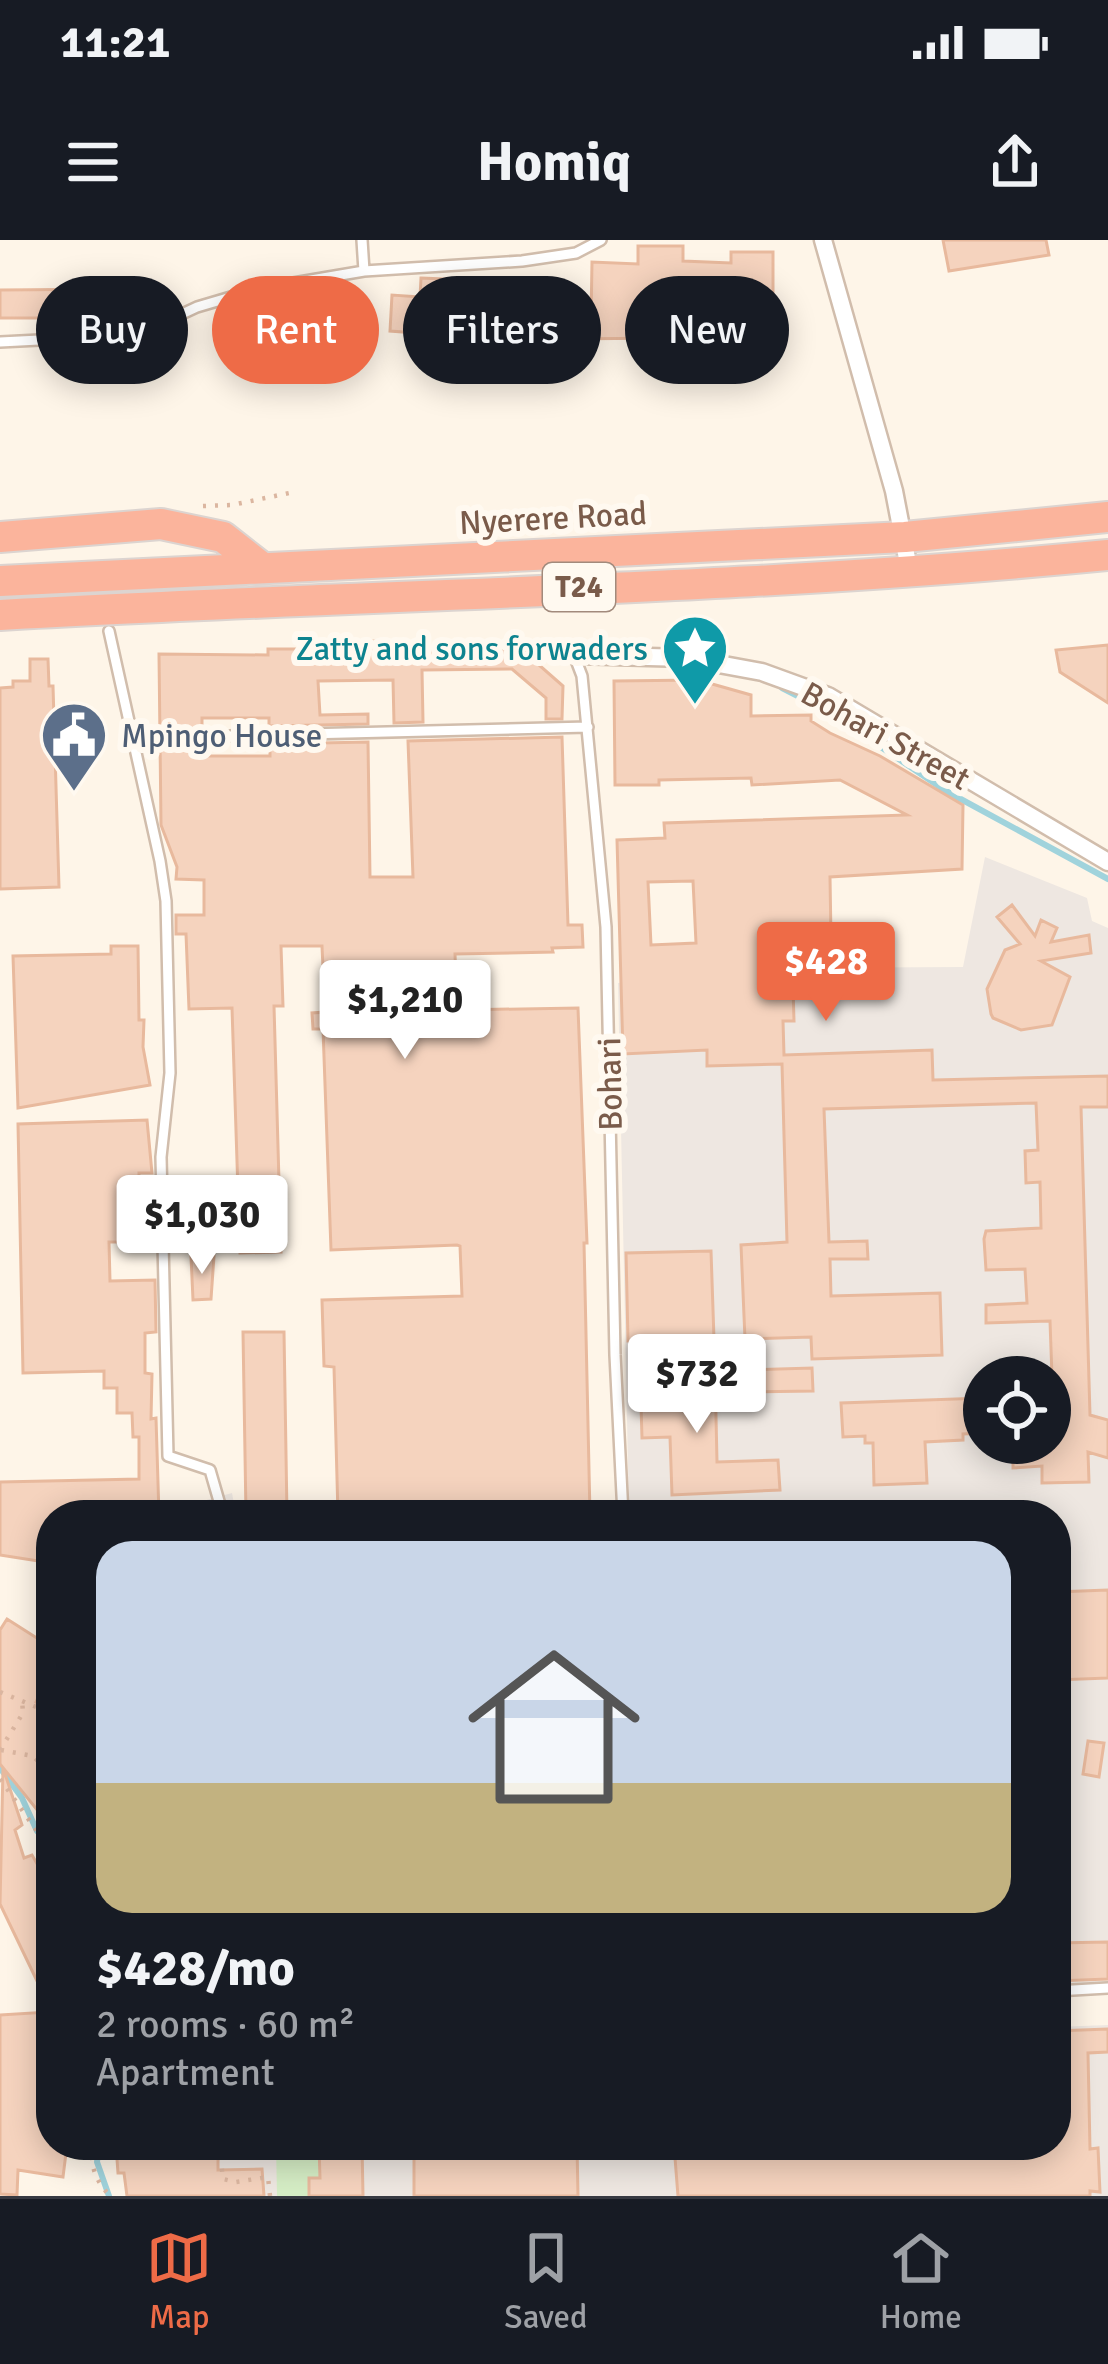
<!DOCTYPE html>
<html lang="en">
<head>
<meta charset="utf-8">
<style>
	:root { --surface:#171b24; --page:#20242c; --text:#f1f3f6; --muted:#9ea1a6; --line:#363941; --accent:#ee6b47 }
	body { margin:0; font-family:Signika,sans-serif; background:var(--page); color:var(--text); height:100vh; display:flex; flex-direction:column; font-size:45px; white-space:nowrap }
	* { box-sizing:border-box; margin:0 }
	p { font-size:39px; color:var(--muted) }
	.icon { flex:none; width:66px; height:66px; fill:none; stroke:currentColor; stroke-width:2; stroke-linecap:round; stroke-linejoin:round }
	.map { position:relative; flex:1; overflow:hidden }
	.sheet { position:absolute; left:36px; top:1260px; width:1035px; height:660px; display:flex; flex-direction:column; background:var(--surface); border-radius:48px; box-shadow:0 6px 30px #0003 }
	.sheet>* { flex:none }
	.hud { position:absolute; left:36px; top:36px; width:1038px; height:108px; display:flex; gap:24px }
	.buttons { position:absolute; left:963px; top:1116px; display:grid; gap:24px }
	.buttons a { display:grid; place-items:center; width:108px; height:108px; border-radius:50%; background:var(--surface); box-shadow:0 6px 30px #0003; font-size:60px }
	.price { position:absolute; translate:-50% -102px; padding:0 27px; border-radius:12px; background:#fff; color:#222; font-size:39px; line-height:78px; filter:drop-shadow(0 3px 6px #0008) }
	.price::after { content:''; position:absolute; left:50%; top:72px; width:36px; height:27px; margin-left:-18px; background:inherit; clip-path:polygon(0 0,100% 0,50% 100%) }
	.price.selected { background:var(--accent); color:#fff }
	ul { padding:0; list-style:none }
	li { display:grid; align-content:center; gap:24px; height:636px; padding:0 60px }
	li+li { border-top:3px solid var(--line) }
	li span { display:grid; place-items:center; height:372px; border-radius:36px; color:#555 }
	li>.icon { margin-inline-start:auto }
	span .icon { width:216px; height:216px; fill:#fffc; stroke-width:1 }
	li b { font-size:51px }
	.chip { padding:0 42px; border-radius:54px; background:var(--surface); box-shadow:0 6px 30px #0003; font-size:42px; line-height:108px }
	.chip.selected { background:var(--accent); color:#fff }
	.status { display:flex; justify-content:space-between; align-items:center; height:84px; padding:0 60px; background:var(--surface); direction:ltr }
	.status svg { height:33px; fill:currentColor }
	header { display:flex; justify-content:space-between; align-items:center; height:156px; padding:0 60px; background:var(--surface); font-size:54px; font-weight:700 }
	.tab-bar { display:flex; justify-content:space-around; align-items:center; height:168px; border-top:3px solid var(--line); background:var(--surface); font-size:33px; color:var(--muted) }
	.tab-bar a { display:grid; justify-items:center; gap:6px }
	.tab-bar .selected { color:var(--accent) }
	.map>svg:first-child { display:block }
	.industrial { fill:#eee7e1; fill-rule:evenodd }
	.green { fill:#d5edc5 }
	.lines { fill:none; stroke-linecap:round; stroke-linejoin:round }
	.stream { stroke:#a0d3dc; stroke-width:6 }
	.building { fill:#f5d3be; stroke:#e8b99d; stroke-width:3; fill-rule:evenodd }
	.lane-casing { stroke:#d1bdac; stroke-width:14 }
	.street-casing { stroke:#d1bdac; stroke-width:21 }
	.highway-casing { stroke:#dcd4d0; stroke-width:34 }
	.path { stroke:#dbb6a0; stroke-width:4.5; stroke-dasharray:3 9; stroke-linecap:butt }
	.lane { stroke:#fff; stroke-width:9 }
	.street { stroke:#fff; stroke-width:16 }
	.highway { stroke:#fbb49c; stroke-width:30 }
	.labels { text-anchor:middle; stroke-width:12; stroke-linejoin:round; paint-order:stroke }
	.shield { fill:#fff9f0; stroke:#a28a7c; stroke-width:3 }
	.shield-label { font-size:30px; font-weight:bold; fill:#7a5b4a }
	.street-label { font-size:33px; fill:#7a5b4a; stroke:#fff9f0 }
	.culture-label { font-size:33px; fill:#0d838f; stroke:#fff9f0; text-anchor:end }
	.service-label { font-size:33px; fill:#4e5e75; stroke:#fff9f0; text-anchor:start }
</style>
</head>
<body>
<div class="status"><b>11:21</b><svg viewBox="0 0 49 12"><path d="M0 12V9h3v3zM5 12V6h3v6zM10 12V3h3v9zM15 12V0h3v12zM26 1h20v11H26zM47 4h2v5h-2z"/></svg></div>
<header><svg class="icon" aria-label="menu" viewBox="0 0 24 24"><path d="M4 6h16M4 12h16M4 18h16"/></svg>Homiq<svg class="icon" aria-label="share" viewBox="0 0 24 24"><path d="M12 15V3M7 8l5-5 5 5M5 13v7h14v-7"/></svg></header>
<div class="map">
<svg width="1108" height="1956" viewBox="0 0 1108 1956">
	<rect width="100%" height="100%" fill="#fef5e8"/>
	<path class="industrial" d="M 985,617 L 1087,658 L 1092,681 L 1108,688 L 1108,1746 L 1056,1746 L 1056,1275 L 629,1275 L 618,743 L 778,728 L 963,727 ZM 984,1137 L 1050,1137 L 1050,1203 L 984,1203 Z
		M 232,1253 L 236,1275 L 152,1275 Z
		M 1108,1785 L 1108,1956 L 262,1956 L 211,1941 L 210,1905 L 1056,1905 L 1056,1787 Z"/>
	<path class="green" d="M 276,1905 L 336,1905 L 312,1956 L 277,1956 Z"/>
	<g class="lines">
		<path class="stream" d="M 782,448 L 829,472 L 946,551 L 1108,639
			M 0,1528 L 22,1558 L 37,1591 L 51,1604
			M 99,1905 L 97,1922 L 109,1956"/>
	</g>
	<path class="building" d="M 943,0 L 1046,0 L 1049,15 L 949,31 Z
		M 638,6 L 683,6 L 683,21 L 731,23 L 731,12 L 773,12 L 773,63 L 776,63 L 778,97 L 559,99 L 559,79 L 591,80 L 592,22 L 638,24 Z
		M 421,38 L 467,40 L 466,47 L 498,45 L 498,51 L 506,50 L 506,60 L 522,60 L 523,102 L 444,105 L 444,95 L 390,91 L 392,55 L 420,57 Z
		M 125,49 L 125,78 L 0,78 L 0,50 Z
		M 287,87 L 288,109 L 238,110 L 237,88 Z
		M 377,401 L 377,408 L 522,410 L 563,446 L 562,479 L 546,479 L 546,458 L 512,429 L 422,430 L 423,482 L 394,483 L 393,440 L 318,441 L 320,475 L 368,474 L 368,484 L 269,486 L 269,478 L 202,478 L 202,516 L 270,516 L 270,504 L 368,502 L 370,637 L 413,637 L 408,501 L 562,497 L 568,685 L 582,685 L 583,707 L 552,708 L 553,712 L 455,714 L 457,770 L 578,768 L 587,1003 L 584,1003 L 590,1275 L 338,1275 L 334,1127 L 324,1126 L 322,1060 L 462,1056 L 460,1006 L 457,1005 L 331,1010 L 323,789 L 313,789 L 312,773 L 325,772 L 322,706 L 281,706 L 283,766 L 274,766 L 281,1012 L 240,1013 L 232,768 L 189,769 L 186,694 L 176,694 L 176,675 L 204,675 L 204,640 L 176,639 L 177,627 L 161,585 L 159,414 L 268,415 L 268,409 L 318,409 L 318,402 Z
		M 1108,405 L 1108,463 L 1060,432 L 1056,410 Z
		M 30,419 L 48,419 L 49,446 L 53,446 L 59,647 L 0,649 L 0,448 L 13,447 L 13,441 L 30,441 Z
		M 698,440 L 751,455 L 751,476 L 811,475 L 811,481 L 830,493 L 880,516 L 963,565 L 962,629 L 830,637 L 831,698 L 873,696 L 874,724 L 839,725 L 839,745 L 793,747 L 794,781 L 783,781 L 784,815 L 932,810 L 933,840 L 1108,836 L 1108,867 L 1081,867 L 1090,1175 L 1108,1180 L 1108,1218 L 1088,1212 L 1089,1242 L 1042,1243 L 1042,1226 L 1013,1228 L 1013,1203 L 1050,1203 L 1050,1194 L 1054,1193 L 1050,1081 L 986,1083 L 986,1065 L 1027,1063 L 1025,1029 L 986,1030 L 984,999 L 986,991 L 1041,988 L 1040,942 L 1026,943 L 1025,911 L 1038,910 L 1036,863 L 824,869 L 829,1002 L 867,1001 L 868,1019 L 830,1019 L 831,1056 L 940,1053 L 942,1115 L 812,1119 L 811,1097 L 745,1099 L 741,1005 L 787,1002 L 782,824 L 707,826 L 707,810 L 623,814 L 617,600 L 665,598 L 664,583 L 907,575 L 840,540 L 752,545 L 751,538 L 659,540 L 659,545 L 615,545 L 614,441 ZM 693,641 L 696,703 L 651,705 L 648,642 Z
		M 1012,665 L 1035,696 L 1041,680 L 1057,688 L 1051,702 L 1089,695 L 1091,713 L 1041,721 L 1070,737 L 1052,785 L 1021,790 L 993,778 L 991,774 L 987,749 L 1005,710 L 1020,704 L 997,677 Z
		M 111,706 L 138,706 L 139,780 L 144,780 L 143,807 L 150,845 L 18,868 L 13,716 L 111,714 Z
		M 147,880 L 152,933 L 139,933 L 139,1002 L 109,1002 L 110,1041 L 155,1040 L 156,1092 L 145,1093 L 145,1133 L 152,1134 L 151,1179 L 156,1178 L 159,1275 L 51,1275 L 51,1323 L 0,1315 L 0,1242 L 139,1239 L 139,1197 L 133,1197 L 132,1173 L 117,1173 L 117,1148 L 104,1148 L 104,1131 L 23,1133 L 18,884 Z
		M 711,1011 L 714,1099 L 628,1101 L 626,1013 Z
		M 191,1016 L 214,1016 L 211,1059 L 193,1060 Z
		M 243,1092 L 284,1092 L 287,1275 L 246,1275 Z
		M 812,1128 L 813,1151 L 747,1152 L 746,1130 Z
		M 715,1131 L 717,1222 L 778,1220 L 780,1250 L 672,1255 L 670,1197 L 642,1198 L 640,1133 Z
		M 983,1158 L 984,1193 L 963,1194 L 963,1200 L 925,1202 L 927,1243 L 874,1245 L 873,1203 L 865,1203 L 865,1196 L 843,1197 L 841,1163 Z
		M 1108,1350 L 1108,1438 L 1056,1440 L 1056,1352 Z
		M 7,1379 L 51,1407 L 51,1428 L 36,1462 L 51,1475 L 51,1587 L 0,1524 L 0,1390 Z
		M 1088,1501 L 1104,1503 L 1099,1537 L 1083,1534 Z
		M 3,1528 L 22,1585 L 15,1590 L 24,1618 L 32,1615 L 51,1648 L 51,1770 L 0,1664 Z
		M 1108,1702 L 1108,1739 L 1056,1741 L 1056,1703 Z
		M 48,1772 L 51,1905 L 67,1905 L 63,1937 L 18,1930 L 17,1955 L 0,1954 L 0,1775 Z
		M 1108,1789 L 1108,1812 L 1088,1813 L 1090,1909 L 1098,1908 L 1100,1952 L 1090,1951 L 1090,1956 L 678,1956 L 674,1905 L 1056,1905 L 1056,1791 Z
		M 116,1905 L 218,1905 L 218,1930 L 262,1929 L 264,1956 L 127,1956 L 124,1933 L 118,1933 Z
		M 319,1905 L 362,1905 L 363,1956 L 309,1956 L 309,1938 L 320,1938 Z
		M 414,1905 L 577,1905 L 578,1956 L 414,1956 Z"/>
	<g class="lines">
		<g class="lane-casing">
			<path id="lane" d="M 362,0 L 364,31
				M 0,102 L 137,95 L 197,67 L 258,49 L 364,31 L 522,21 L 576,13 L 601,0
				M 109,391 L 160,621 L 166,661 L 170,833 L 161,917 L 168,1216 L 210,1230 L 223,1275
				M 574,415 L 582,436 L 606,687 L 615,1115 L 623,1275
				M 229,496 L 588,487
				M 1056,1751 L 1108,1748"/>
		</g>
		<g class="street-casing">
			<path id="street" d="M 823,0 L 894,251 L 910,334
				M 574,415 L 686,418 L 762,432 L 828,456 L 1108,622"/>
		</g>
		<g class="highway-casing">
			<path id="highway" d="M 0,297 L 161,284 L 223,297 L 260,326
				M 0,341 L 905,297 L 1108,277
				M 0,375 C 369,354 740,351 1108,315"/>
		</g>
		<path class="path" d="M 203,266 L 232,265 L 294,252
			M 158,1273 L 158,1275
			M 0,1452 L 51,1473
			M 0,1510 L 23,1473 L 22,1460
			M 1,1510 L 33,1516 L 51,1534
			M 0,1539 L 39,1594 L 51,1602
			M 93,1905 C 90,1926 95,1940 110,1956
			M 219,1905 L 223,1939 L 236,1942 L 268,1937 L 270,1956"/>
		<use href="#lane" class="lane"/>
		<use href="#street" class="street"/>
		<use href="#highway" class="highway"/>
	</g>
	<defs>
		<g id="sight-pin" transform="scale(3.45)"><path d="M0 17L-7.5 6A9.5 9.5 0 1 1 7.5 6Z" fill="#0f9aa8" stroke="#fff9f0"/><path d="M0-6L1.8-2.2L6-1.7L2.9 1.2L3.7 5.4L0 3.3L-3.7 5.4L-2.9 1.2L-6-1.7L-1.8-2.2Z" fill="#fff"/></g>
		<g id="civic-pin" transform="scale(3.45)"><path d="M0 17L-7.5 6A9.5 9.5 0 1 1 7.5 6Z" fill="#5c6f8a" stroke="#fff9f0"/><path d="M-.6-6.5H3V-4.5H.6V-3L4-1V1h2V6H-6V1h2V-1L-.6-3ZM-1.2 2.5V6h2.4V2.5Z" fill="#fff"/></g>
	</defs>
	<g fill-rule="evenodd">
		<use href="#sight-pin" x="695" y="408"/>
		<use href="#civic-pin" x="74" y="495"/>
	</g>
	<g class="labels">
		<rect class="shield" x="543" y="323" width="72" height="48" rx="9"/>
		<g class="shield-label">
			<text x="579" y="357">T24</text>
		</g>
		<g class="street-label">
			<text transform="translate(553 277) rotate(-3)" y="12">Nyerere Road</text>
			<text transform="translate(886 495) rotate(29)" y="12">Bohari Street</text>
			<text transform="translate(609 844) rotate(-91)" y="12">Bohari</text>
		</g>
		<g class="culture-label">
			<text x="648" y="420">Zatty and sons forwaders</text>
		</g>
		<g class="service-label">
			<text x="121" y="507">Mpingo House</text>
		</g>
	</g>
</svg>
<div class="buttons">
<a><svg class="icon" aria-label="locate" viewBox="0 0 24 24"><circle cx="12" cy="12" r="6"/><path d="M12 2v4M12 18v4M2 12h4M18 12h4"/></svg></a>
</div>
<b class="price selected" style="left:826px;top:784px">$428</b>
<b class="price" style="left:405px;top:822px">$1,210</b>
<b class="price" style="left:202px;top:1037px">$1,030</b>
<b class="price" style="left:697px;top:1196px">$732</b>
<div class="hud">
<a class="chip">Buy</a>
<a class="chip selected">Rent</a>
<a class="chip">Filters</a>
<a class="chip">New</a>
</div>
<section class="sheet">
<ul>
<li><span style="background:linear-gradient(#c9d6e8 65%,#c2b280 0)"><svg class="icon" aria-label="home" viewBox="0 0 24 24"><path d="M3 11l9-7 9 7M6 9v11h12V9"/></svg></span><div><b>$428/mo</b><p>2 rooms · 60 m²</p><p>Apartment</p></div></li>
</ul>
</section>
</div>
<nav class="tab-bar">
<a class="selected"><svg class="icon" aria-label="map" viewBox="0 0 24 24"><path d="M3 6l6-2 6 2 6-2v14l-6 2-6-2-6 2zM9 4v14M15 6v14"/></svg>Map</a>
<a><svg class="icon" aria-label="saved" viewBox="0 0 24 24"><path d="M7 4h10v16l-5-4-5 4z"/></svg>Saved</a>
<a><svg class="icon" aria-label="home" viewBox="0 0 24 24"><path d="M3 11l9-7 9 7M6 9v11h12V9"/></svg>Home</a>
</nav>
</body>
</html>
